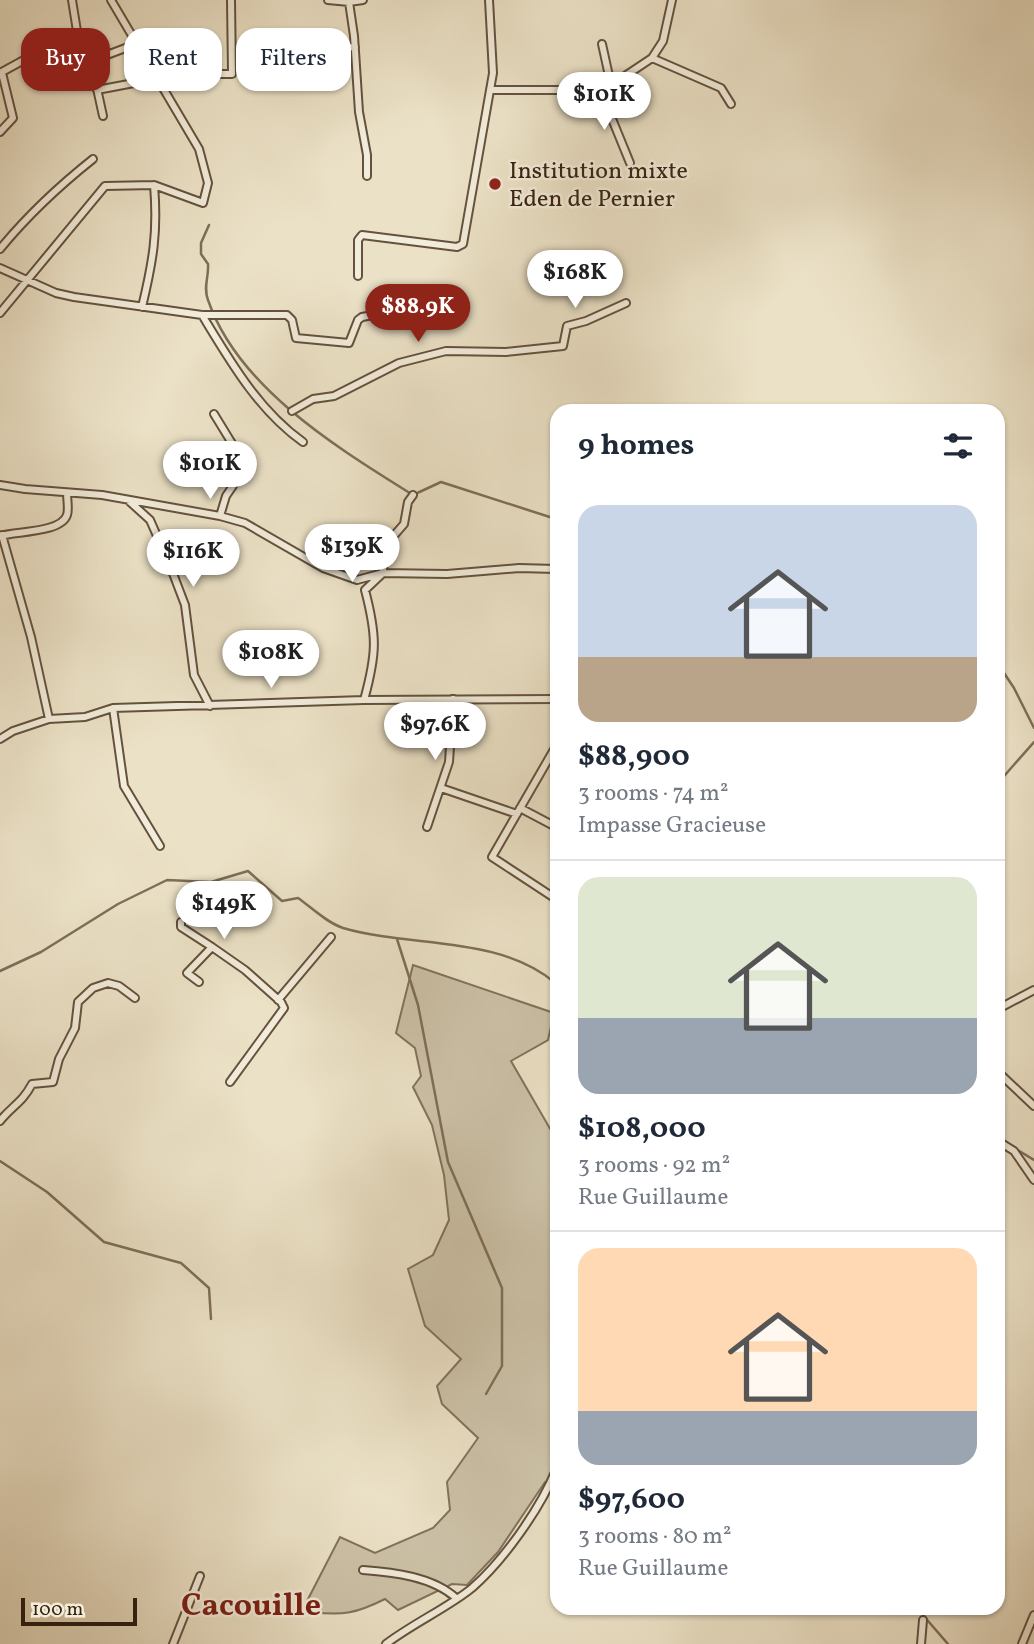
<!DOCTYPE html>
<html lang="en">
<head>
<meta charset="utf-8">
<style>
	:root { --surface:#fff; --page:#f2f2f3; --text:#1f2937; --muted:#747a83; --line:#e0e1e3; --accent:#8f2418 }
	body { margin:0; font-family:Vollkorn,serif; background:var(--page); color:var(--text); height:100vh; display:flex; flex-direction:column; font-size:26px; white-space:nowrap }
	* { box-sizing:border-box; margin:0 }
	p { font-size:23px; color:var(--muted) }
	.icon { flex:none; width:38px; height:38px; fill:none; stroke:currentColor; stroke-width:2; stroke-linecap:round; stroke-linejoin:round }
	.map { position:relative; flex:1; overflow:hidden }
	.panel { position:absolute; left:550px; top:404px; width:455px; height:1211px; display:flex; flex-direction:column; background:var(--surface); border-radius:21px; box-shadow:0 2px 5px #0004 }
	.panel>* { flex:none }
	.banner { position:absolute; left:21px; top:28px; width:424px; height:63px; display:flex; gap:14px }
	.scale { position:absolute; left:21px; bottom:18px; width:116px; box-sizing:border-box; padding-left:7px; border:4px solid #372210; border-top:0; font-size:19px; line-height:24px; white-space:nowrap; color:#372210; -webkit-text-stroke:5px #f2ecda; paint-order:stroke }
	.price { position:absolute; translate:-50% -60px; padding:0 16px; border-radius:24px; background:#fff; color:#222; font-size:23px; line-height:46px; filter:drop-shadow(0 2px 4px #0008) }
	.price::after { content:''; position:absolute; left:50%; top:42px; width:21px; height:16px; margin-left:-10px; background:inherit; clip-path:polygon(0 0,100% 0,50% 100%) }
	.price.current { background:var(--accent); color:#fff }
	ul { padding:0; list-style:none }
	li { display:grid; align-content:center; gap:14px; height:371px; padding:0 28px }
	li+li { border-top:2px solid var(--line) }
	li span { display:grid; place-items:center; height:217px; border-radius:21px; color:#555 }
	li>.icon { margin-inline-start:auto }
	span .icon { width:126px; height:126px; fill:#fffc; stroke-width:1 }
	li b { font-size:30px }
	h2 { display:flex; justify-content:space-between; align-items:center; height:84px; padding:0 28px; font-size:30px }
	.chip { padding:0 24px; border-radius:21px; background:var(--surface); box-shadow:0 2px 5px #0004; font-size:24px; line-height:63px }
	.chip.current { background:var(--accent); color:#fff }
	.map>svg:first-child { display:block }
	.green { fill:#ccc1a7; stroke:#82725c; stroke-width:2 }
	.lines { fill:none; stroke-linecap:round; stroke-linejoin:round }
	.stream { stroke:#7e6e58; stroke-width:2.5 }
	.minor-casing { stroke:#64523e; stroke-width:10 }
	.minor { stroke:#f2ecda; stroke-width:6 }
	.poi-dot { fill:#8f2418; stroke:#f2ecda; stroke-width:2.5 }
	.labels { text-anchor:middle; stroke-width:5; stroke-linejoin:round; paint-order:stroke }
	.poi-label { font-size:24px; fill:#372210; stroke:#f2ecda; text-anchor:start }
	.district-label { font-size:32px; font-weight:bold; fill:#7a1f14; stroke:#f2ecda }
</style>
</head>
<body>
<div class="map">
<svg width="1034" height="1644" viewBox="0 0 1034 1644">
	<rect width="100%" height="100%" fill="#ebe1c6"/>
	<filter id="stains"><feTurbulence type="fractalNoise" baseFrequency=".00286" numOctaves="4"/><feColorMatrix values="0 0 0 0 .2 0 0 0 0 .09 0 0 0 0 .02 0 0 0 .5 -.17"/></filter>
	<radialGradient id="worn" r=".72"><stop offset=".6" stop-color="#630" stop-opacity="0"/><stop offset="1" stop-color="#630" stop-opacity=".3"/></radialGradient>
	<path class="green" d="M 413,965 L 554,1013 L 548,1040 L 511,1061 L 556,1139 L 556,1489 L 545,1482 L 498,1552 L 467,1585 L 452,1584 L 398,1610 L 385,1599 C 357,1613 343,1616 312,1612 L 306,1603 L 340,1537 L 375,1553 L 433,1528 L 450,1510 L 447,1482 L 478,1438 L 442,1404 L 437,1386 L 461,1359 L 425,1326 L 408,1269 L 433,1255 L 449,1220 L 444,1175 L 432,1125 L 413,1087 L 421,1076 L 415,1048 L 396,1033 Z"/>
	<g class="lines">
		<path class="stream" d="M 209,225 L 201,243 L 201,254 L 208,264 C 209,277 203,287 208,300 C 238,388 338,448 413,495 L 441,482 L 556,519
			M 998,664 L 1014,688 L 1034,728
			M 998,783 L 1034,742
			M 397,939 L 418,1005 L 448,1162 L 502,1288 L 502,1366 L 486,1394
			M 0,971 L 41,952 L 118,904 L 167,880 L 211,882 L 248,871 L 282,901 L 298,898 C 311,907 327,923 343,928 C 412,948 497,935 554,982 L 556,995
			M 1016,1149 L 1034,1160
			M 0,1161 L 47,1192 L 104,1242 L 181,1263 L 209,1288 L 211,1319
			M 920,1608 L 922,1614 L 948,1644"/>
		<g class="minor-casing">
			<path id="minor" d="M 72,0 L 77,31 L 91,61 L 103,116
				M 328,0 L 349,2
				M 363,0 L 349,2 L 354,36 L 359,112 L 367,155 L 367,176
				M 602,44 L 611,85
				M 284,50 L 355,47
				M 652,58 L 721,88 L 731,104
				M 91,61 L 136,44 L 176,35
				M 0,73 L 77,31
				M 153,74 L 232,74 L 231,0
				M 97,90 L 155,79
				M 490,90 L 561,90 L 577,97 L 601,92 L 652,58 L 663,41 L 672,0
				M 601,92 L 630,163
				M 0,132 L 13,118 L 2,73
				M 0,249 C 28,215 59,186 93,159
				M 0,268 L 56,293 L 74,297 L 202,315 L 287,315 L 292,320 L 296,338 L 349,343 L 358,320 L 362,317 L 452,300
				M 358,276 L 358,240 L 362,235 L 457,247 L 463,244 L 493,73 L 489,0
				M 142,307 C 153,261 158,232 154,185
				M 0,313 L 105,186 L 154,185 L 203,203 L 208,183 L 199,149 L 111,0
				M 202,315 C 230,361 258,410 303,442
				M 292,411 L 313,399 L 334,396 L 399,363 L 446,351 L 506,352 L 563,346 L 567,326 L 586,321 L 626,303
				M 214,414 L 244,463 L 243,471 L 226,496 L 220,516
				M 0,485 L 25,489 L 102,495 L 220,516 L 245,523 L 323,568 L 357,580 L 383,573 L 447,574 L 519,568 L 556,569
				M 129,501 L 150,520 L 169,563 L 185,605 L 194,675 L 210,706
				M 2,535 L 31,637 L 49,719
				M 0,536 C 16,531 61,533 67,515 C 69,509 67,500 67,493
				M 364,700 C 377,653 377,636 365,590 L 383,573 L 384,547 L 404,524 L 408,502 L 413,495
				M 113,708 L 124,786 L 160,846
				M 0,739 L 13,731 L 49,719 L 85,717 L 113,708 L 364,700 L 556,699
				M 556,746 L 492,857 L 556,899 L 556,903
				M 441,788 L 517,814
				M 520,808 L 556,827
				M 427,827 L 449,762 L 453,699
				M 181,922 L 181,927 L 212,947 L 187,973 L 199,982
				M 556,922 L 556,908
				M 212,947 L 245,970 L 281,1002 L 284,1008 L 230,1082
				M 278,1000 L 331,937
				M 998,1009 L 1034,990
				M 998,1072 L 1034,1106
				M 0,1121 C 13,1105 22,1103 32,1084 L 53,1082 L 59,1059 L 75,1028 L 78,1002 L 93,988 L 108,983 L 119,986 L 135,998
				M 998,1141 L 1014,1151 L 1034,1180
				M 363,1570 C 394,1572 433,1577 456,1598
				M 173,1644 L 200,1576
				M 386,1644 C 412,1624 449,1607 472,1588 C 504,1560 540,1509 556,1470
				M 921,1644 L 923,1620
				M 1022,1644 L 1034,1615"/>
		</g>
		<use href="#minor" class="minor"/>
	</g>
	<circle class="poi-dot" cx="495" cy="184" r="7"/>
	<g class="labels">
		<g class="poi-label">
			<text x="509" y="178">Institution mixte<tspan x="509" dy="28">Eden de Pernier</tspan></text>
		</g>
		<g class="district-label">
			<text x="251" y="1615">Cacouille</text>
		</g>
	</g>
	<rect width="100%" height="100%" filter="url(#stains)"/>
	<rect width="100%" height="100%" fill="url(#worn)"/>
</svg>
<div class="scale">100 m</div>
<b class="price" style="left:604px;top:132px">$101K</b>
<b class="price" style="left:575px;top:310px">$168K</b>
<b class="price current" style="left:418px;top:344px">$88.9K</b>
<b class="price" style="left:210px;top:501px">$101K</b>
<b class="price" style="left:352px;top:584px">$139K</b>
<b class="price" style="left:193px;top:589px">$116K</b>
<b class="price" style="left:271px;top:690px">$108K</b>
<b class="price" style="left:435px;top:762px">$97.6K</b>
<b class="price" style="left:224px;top:941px">$149K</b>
<div class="banner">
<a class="chip current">Buy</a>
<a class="chip">Rent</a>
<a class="chip">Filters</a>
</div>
<section class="panel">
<h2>9 homes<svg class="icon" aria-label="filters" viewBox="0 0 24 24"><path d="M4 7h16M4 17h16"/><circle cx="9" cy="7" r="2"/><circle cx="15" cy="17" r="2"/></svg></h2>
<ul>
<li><span style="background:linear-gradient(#c9d6e8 70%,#b9a48a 0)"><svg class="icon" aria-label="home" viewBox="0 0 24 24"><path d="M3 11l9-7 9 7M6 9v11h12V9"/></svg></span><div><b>$88,900</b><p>3 rooms · 74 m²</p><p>Impasse Gracieuse</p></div></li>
<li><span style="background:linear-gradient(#dfe7d0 65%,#9aa5b1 0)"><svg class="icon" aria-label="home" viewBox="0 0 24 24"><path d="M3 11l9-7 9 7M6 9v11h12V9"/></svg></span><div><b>$108,000</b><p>3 rooms · 92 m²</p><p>Rue Guillaume</p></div></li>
<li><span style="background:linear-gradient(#ffd9b3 75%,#9aa5b1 0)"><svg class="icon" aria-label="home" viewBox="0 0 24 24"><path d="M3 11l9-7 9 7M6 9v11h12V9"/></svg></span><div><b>$97,600</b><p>3 rooms · 80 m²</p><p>Rue Guillaume</p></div></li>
</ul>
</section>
</div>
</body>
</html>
